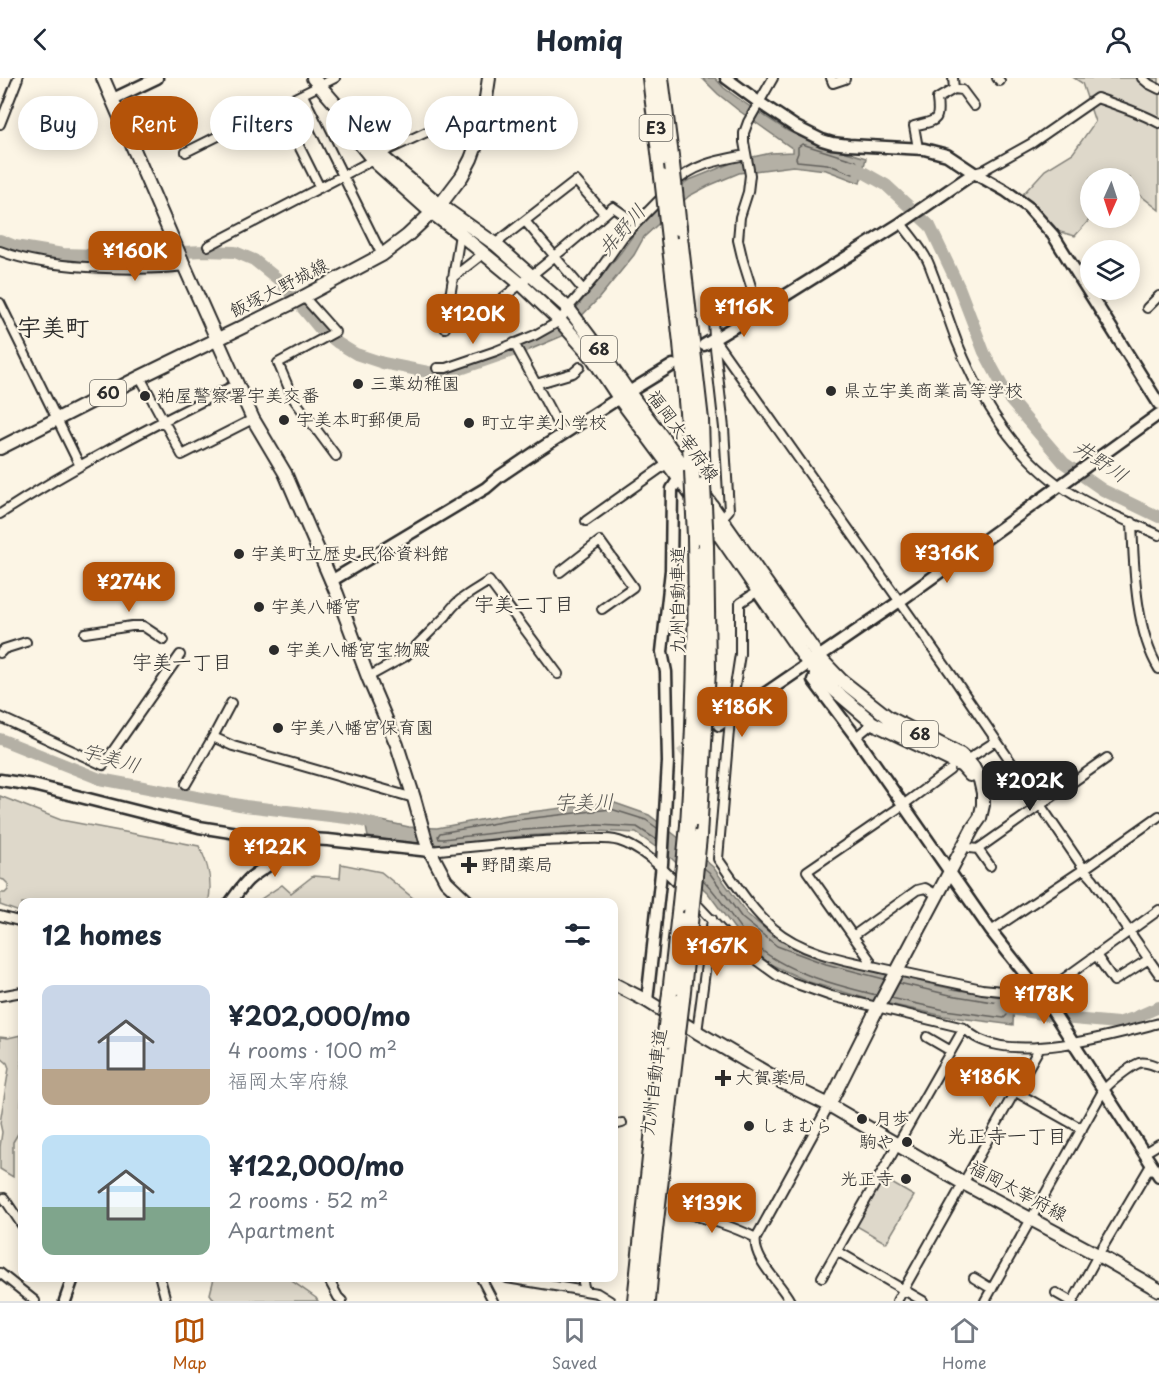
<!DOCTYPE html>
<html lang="en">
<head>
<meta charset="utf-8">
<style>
	:root { --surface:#fff; --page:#f2f2f3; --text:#1f2937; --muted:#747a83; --line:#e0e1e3; --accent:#b45309 }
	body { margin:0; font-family:"Playpen Sans","Klee One",sans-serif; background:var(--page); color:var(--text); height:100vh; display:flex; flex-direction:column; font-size:22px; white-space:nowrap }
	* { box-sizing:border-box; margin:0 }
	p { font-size:20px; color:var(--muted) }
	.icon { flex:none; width:33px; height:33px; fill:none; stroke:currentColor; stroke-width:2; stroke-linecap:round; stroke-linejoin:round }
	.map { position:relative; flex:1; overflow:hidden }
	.sheet { position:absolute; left:18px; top:820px; width:600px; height:384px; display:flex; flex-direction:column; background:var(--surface); border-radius:12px; box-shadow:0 3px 15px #0003 }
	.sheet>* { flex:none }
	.hud { position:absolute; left:18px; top:18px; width:600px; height:54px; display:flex; gap:12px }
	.needle { width:39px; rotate:183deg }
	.fabs { position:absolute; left:1080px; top:90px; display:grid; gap:12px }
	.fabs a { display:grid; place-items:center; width:60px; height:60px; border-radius:50%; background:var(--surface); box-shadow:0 3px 15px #0003; font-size:30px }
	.price { position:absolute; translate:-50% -51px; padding:0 14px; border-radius:12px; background:var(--accent); color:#fff; font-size:20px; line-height:39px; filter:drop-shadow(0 2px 3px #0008) }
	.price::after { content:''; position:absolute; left:50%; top:36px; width:18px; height:14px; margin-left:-9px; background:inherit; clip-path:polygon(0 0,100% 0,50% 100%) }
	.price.current { background:#222; color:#fff }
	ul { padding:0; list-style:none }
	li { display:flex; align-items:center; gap:18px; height:150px; padding:0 24px }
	li span { display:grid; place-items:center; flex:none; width:168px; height:120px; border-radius:12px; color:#555 }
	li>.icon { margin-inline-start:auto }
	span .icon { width:72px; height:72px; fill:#fffc; stroke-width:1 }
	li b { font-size:26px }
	h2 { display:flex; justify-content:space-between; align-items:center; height:72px; padding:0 24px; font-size:26px }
	.pill { padding:0 21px; border-radius:27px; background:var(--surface); box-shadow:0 3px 15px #0003; font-size:21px; line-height:54px }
	.pill.current { background:var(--accent); color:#fff }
	header { display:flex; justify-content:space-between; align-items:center; height:78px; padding:0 24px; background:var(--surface); font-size:27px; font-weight:700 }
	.tab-bar { display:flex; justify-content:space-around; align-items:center; height:84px; border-top:2px solid var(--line); background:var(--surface); font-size:16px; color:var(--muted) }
	.tab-bar a { display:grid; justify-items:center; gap:3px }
	.tab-bar .current { color:var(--accent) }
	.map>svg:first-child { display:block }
	.green { fill:#ded8ca; stroke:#84827a; stroke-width:1.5 }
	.water { fill:#b4b0a5; stroke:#7d7b74; stroke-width:1.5 }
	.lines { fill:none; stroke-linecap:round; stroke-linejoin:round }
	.shore { stroke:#62605c; stroke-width:1.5 }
	.river { stroke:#b4b0a5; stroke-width:12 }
	.secondary-tunnel { stroke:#d2cdc0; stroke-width:10; stroke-dasharray:10 5; stroke-linecap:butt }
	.street-casing { stroke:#2b2b2b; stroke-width:12 }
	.secondary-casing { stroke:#2b2b2b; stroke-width:15 }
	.primary-casing { stroke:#2b2b2b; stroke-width:16 }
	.highway-casing { stroke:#2b2b2b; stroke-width:18 }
	.street { stroke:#fcf5e5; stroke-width:8 }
	.secondary { stroke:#fcf5e5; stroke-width:10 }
	.primary { stroke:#fcf5e5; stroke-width:12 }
	.highway { stroke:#fcf5e5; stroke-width:14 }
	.highway-bridge-casing { stroke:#2b2b2b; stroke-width:18; stroke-linecap:butt }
	.highway-bridge { stroke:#fcf5e5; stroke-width:14 }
	.poi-dot { fill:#2b2b2b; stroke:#fcf5e5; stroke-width:2 }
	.labels { text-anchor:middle; stroke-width:4.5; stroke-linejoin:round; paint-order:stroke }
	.shield { fill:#fcf5e5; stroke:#6a6863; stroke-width:1.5 }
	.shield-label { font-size:16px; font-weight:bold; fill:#2b2b2b }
	.street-label { font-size:18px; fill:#2b2b2b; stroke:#fcf5e5 }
	.poi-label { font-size:18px; fill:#2b2b2b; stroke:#fcf5e5; text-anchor:start }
	.water-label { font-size:20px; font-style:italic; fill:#545350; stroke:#fcf5e5 }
	.neighbourhood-label { font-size:20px; fill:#2b2b2b; stroke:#fcf5e5 }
	.district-label { font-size:24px; font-weight:bold; fill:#2b2b2b; stroke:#fcf5e5 }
</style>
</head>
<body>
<header><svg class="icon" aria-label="back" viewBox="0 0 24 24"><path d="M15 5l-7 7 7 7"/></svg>Homiq<svg class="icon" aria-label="person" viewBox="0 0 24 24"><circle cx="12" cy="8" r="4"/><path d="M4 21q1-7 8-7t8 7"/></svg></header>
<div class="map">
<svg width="1159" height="1223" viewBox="0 0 1159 1223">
	<rect width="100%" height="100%" fill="#fcf5e5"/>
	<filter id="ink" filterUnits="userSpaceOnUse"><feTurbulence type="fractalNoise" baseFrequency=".0167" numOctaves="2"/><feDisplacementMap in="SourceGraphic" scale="12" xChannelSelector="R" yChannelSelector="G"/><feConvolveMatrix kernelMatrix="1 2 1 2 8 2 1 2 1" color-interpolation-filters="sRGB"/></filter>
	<g filter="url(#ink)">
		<path class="green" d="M 1074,0 L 1159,0 L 1159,132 L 1136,114 L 1130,117 L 1130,100 L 1090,100 L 1091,140 L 1075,158 L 1038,148 L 1015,125 L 1045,92 L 1073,75 L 1095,44 L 1082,5 Z
			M 0,718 L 61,742 L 199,768 C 208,785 213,806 208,825 L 22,825 L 22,835 L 0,827 L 0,815 L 5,815 L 8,812 L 8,806 L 4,802 L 0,801 Z
			M 341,786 L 381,794 L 419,825 L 255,825 L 282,807 L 291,815 L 313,798 L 340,800 Z
			M 21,957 L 22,1016 L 21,1029 L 22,1034 L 22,1049 L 13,1064 L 13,1099 L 0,1091 L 0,1069 L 2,1054 L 0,1045 L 9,990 L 7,985 L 0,979 L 0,959 L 8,960 Z
			M 883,1100 L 914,1118 L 886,1165 L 855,1147 Z
			M 214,1200 L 292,1200 L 292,1203 L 316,1220 L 318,1223 L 215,1223 L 210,1216 Z"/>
		<path class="water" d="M 702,0 L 715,0 L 724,10 L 749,28 L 788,53 L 810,63 L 866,80 L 860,105 L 826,92 L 793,88 L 739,95 L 708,108 L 689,118 L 644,159 L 634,177 L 599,220 L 562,258 L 515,278 L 507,270 L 545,256 L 556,249 L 577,229 L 621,174 L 641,146 L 687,103 L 739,82 L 771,75 L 793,74 L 793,71 L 738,32 L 718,16 Z
			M 612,724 L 649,737 L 675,757 L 713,789 L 747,836 L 780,863 L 827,880 L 875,893 L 952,911 L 1014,921 L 1013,947 L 944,938 L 871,922 L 809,904 L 770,886 L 745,865 L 708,815 L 671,780 L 636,755 L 597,753 L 510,759 L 444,767 L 402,764 L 368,759 L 364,739 L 409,749 L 437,750 L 506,737 Z"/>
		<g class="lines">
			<path class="shore" d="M 802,66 L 856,83 L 858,86 L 856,94 L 853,96 L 827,86 L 797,83 L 796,80 L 798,75 L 798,69 Z
				M 657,762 L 637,749 L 597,747 L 510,753 L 443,761 L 439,761 L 438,758 L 440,755 L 507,743 L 611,731 L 646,742 L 657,750
				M 704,790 L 709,794 L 742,840 L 777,868 L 826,886 L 884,901
				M 703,802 C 721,819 732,842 749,861 C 779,893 835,907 876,917
				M 891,920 L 945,932 L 1004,940 L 1007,937 L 1008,929 L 1005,926 L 950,917 L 899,905"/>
			<path class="river" d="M 848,87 L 854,89 L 886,107 L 930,148 L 959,209 L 984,274 L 1010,322 L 1064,385 L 1103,412 L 1159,439
				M 0,162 L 15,168 L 63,176 L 132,178 L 161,175 L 204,173 L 235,174 L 254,182 L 279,202 L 319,250 L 338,265 L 356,276 L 383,285 L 443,297 L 524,269
				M 0,661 L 100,701 L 245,728 L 355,741 L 380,748
				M 999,929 L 1073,941 L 1118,945 L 1134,940 L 1159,929"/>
			<path class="secondary-tunnel" d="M 680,676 L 719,647"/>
			<g class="street-casing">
				<path id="street" d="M 831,0 L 833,5 L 845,1
					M 997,0 L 1000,3
					M 1142,0 L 1149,6 L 1159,11
					M 954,11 L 962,12 L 974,28
					M 303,17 L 382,177
					M 314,39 L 291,52 L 320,110
					M 0,46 L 18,0
					M 918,70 L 914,48 C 936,42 940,45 937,21 L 954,11 L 953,0
					M 186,74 L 335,0
					M 974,95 L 982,93 L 1032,65 L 1097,20 C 1119,28 1139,34 1159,45
					M 674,106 C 693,86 720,82 746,77
					M 525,143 L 584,213
					M 901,145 C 909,156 918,166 925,178 C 929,184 931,192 934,199 C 942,221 949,243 957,264 C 981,323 1019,385 1076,418 C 1102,434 1131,444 1159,457
					M 495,166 L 576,103 L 605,136
					M 208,168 L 373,82 L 379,76 L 485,27
					M 0,173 C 29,184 57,187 87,189 C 119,191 152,192 184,188
					M 452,200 L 484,175
					M 304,219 L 335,254 L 278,285 L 293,320 L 336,378
					M 712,219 L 714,261 L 724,350 L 729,432 L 721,441
					M 0,225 L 80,388
					M 1147,230 L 1159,218
					M 488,231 C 532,199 572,164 613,129 L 636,145
					M 759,234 L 743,183 L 738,162 L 740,139 L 748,114 L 750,97 L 744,64 L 744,55 L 748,44 L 773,0
					M 445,250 L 460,156
					M 714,261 L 951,596 L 1084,791 L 1093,801 L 1159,896
					M 514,265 L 563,356
					M 437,290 L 446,290 L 496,273 L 535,257 L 560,243 L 568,230 L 594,200 L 623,159 L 664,117
					M 140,299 L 182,377 L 253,341
					M 536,306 L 573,295 L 580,289
					M 0,436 C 76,387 156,346 237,306
					M 586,443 L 668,385
					M 1132,444 C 1134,489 1135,552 1159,591
					M 560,494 L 600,463 L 633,509 L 602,531
					M 758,513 L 740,525 L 740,576 L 730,641 L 718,781 C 734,803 752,833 773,850 C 804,877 851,883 890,892
					M 85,555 L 132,548 L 143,548 L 164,562
					M 0,575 L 4,571 L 26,564
					M 368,599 L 406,578 L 446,538 C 456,521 474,513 489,503 L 558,596
					M 231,625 L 213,659 L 233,668 L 414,720
					M 0,639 L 103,687 L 180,577
					M 856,659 L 873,645
					M 971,679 L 996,663
					M 186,706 L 213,659
					M 964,767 L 970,770 L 978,771 L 1107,680
					M 978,771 L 990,788
					M 430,773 C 476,768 522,763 569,762 C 582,761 608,760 619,763 C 642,770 666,793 682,810
					M 692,821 L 735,867 L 778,898 L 791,904 L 831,918 L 964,950 C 968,954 973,958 979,961 C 1023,983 1113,957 1159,945
					M 0,838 L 22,844
					M 991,853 L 1084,791 L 1159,738
					M 853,858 L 917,812 L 925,810 L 937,817
					M 1096,877 L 1114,903 L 1149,881
					M 870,882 L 807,793 L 903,727 L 950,692
					M 902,894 L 982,911 L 1041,917 L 1159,832
					M 0,918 L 22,914
					M 697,954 L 712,841
					M 927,959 L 951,973
					M 1014,1013 L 1082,1051
					M 614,1047 L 622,1045
					M 1144,1075 L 1159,1066
					M 4,1120 L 22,1147
					M 675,1133 C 703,1139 730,1147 756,1160
					M 837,1173 L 923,1223
					M 0,1195 L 35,1223
					M 822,1199 L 964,950
					M 160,1200 L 166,1223
					M 328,1200 L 338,1219 L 342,1223
					M 481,1200 L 493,1223
					M 507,1200 L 597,1215 L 610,1223
					M 582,1200 L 585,1213
					M 974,1200 L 992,1211
					M 1056,1215 L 1070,1223
					M 790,1223 C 780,1204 752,1181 756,1160 L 829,1027
					M 897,1223 L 1040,969
					M 985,1223 L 1103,1013 C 1109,1005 1131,988 1139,985 C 1146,983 1153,987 1159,989
					M 1073,1223 L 1098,1177 L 1151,1087"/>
			</g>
			<g class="secondary-casing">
				<path id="secondary" d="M 726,0 L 760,25 L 796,49 L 822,62 L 832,65 L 849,67 L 924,71 L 947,77 L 974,95 L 1006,113 L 1028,129 L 1053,157 L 1159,326
					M 113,21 L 157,0
					M 704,267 L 759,234 L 901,145 L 974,95
					M 331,503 L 486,410 L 500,398 L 537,373 L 619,320 L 673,287
					M 813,602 L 856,659 L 991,853 L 1044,920 L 1159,1098
					M 719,647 L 900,523 L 1159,336
					M 0,702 L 33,707 L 199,749 L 256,758 L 328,762 L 430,773
					M 230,825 C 236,817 241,809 248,802 C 264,787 283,785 287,761
					M 647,923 L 662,786 L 668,684 L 666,594 L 662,574 L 671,492 L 672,411 L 679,400
					M 65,1223 L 73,1200"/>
			</g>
			<g class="primary-casing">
				<path id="primary" d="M 103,0 L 183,185 L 237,306 L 253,341 L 285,395 L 337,516 L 368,599 L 397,667 L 414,720 L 427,767 L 446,803 L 469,825
					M 313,0 L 379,76 L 440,127 L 495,166 L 568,230 L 601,274 L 628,313 L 681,384 L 818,578 L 841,602 L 888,639 L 960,676 L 968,683 L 973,689 L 980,702 L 983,715 L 983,727 L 980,740 L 973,750 L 878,929 L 829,1027
					M 357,62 L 373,82 L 432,135 L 460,156 L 522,207 L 560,243 L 592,279 L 619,320 L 694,421
					M 0,370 L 140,299 L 290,226 L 382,177 L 407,158 L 440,127 L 462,98 L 471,81 L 481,54 L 489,0
					M 704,435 L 808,585 L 833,611 L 873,645 L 954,684 L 962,688 L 970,697
					M 614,906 L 647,923 L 697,954 L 782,1004 L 829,1027 L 963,1105 L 1098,1177 L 1159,1212"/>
			</g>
			<g class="highway-casing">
				<path id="highway" d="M 650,0 L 662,99
					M 661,0 L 672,86
					M 679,150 L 701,342 L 703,407
					M 669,161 L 681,265 L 692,392
					M 688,747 C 694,651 697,556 695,459
					M 699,759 L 708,592 L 706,468
					M 670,915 L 680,826
					M 682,922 L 691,836
					M 635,1223 L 655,1032 L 664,964
					M 648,1223 L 652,1178 L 676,971"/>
			</g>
			<use href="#street" class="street"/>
			<use href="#secondary" class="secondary"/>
			<use href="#primary" class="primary"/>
			<use href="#highway" class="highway"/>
			<g class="highway-bridge-casing">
				<path id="highway-bridge" d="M 672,86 L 679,150
					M 662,99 L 669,161
					M 692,392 L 695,459
					M 703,407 L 706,468
					M 680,826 L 688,747
					M 691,836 L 699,759
					M 664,964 L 670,915
					M 676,971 L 682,922"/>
			</g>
			<use href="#highway-bridge" class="highway-bridge"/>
		</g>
	</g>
	<g class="poi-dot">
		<circle cx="358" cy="306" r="6"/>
		<circle cx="831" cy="313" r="6"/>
		<circle cx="145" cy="318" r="6"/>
		<circle cx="284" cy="342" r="6"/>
		<circle cx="469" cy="345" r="6"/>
		<circle cx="239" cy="476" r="6"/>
		<circle cx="259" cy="529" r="6"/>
		<circle cx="274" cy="572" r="6"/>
		<circle cx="278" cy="650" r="6"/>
		<path d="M466 778h6v6h6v6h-6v6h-6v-6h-6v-6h6z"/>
		<path d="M720 991h6v6h6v6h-6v6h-6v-6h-6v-6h6z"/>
		<circle cx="862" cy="1041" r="6"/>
		<circle cx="749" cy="1048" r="6"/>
		<circle cx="907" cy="1064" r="6"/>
		<circle cx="906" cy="1101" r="6"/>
	</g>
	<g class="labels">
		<g class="shield">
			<rect x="639.5" y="37" width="33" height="26" rx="4.5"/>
			<rect x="581" y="258" width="36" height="26" rx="4.5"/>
			<rect x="90" y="302" width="36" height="26" rx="4.5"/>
			<rect x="902" y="643" width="36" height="26" rx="4.5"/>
		</g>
		<g class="shield-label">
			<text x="656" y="56">E3</text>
			<text x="599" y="277">68</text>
			<text x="108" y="321">60</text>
			<text x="920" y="662">68</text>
		</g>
		<g class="street-label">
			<text transform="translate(279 210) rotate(-27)" y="6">飯塚大野城線</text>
			<text transform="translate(683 358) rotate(54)" y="6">福岡太宰府線</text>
			<text transform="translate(678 522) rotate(-90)" y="6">九州自動車道</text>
			<text transform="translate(654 1004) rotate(-83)" y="6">九州自動車道</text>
			<text transform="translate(1018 1113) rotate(28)" y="6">福岡太宰府線</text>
		</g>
		<g class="poi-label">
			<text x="370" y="312">三葉幼稚園</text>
			<text x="843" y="319">県立宇美商業高等学校</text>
			<text x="157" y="324">粕屋警察署宇美交番</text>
			<text x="296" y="348">宇美本町郵便局</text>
			<text x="481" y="351">町立宇美小学校</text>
			<text x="251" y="482">宇美町立歴史民俗資料館</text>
			<text x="271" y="535">宇美八幡宮</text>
			<text x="286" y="578">宇美八幡宮宝物殿</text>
			<text x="290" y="656">宇美八幡宮保育園</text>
			<text x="481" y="793">野間薬局</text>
			<text x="735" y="1006">大賀薬局</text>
			<text x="874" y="1047">月歩</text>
			<text x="761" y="1054">しまむら</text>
			<text x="895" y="1070" text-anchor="end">駒や</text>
			<text x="894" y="1107" text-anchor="end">光正寺</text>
		</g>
		<g class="water-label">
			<text transform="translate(622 152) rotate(-49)" y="7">井野川</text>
			<text transform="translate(1101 383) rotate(34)" y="7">井野川</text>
			<text transform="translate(111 680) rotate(16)" y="7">宇美川</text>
			<text transform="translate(584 724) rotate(-1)" y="7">宇美川</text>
		</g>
		<g class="neighbourhood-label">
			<text x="524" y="533">宇美二丁目</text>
			<text x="182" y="591">宇美一丁目</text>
			<text x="1007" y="1065">光正寺一丁目</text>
		</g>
		<g class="district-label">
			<text x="53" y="258">宇美町</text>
		</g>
	</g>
</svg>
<div class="fabs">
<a><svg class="needle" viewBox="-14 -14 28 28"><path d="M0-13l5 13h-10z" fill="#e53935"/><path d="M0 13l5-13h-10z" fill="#747a83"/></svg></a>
<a><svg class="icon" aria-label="layers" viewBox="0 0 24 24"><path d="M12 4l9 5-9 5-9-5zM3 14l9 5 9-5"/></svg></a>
</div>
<b class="price" style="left:135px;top:204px">¥160K</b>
<b class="price" style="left:744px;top:260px">¥116K</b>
<b class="price" style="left:473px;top:267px">¥120K</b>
<b class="price" style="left:947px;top:506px">¥316K</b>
<b class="price" style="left:129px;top:535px">¥274K</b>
<b class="price" style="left:742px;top:660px">¥186K</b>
<b class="price current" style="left:1030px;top:734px">¥202K</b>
<b class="price" style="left:275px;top:800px">¥122K</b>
<b class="price" style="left:717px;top:899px">¥167K</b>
<b class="price" style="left:1044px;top:947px">¥178K</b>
<b class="price" style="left:990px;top:1030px">¥186K</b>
<b class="price" style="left:712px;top:1156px">¥139K</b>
<div class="hud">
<a class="pill">Buy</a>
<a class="pill current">Rent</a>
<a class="pill">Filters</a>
<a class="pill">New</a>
<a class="pill">Apartment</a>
</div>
<section class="sheet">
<h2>12 homes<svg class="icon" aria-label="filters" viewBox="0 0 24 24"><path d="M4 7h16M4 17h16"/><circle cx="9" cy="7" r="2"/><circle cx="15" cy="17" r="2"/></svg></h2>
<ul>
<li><span style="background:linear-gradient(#c9d6e8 70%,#b9a48a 0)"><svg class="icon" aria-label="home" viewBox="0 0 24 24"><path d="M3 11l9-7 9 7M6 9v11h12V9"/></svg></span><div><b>¥202,000/mo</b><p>4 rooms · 100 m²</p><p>福岡太宰府線</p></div></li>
<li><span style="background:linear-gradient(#bfe0f5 60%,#7fa58c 0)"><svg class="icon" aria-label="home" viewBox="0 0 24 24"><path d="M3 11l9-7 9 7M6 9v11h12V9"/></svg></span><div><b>¥122,000/mo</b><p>2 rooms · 52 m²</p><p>Apartment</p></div></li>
</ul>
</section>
</div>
<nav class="tab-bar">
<a class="current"><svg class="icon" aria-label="map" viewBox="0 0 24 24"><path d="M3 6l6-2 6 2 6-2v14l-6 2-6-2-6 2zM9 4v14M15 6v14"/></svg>Map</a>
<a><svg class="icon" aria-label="saved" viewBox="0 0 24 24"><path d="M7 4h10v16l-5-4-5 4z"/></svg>Saved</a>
<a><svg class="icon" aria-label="home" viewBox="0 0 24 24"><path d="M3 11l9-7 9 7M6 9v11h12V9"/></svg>Home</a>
</nav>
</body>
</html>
